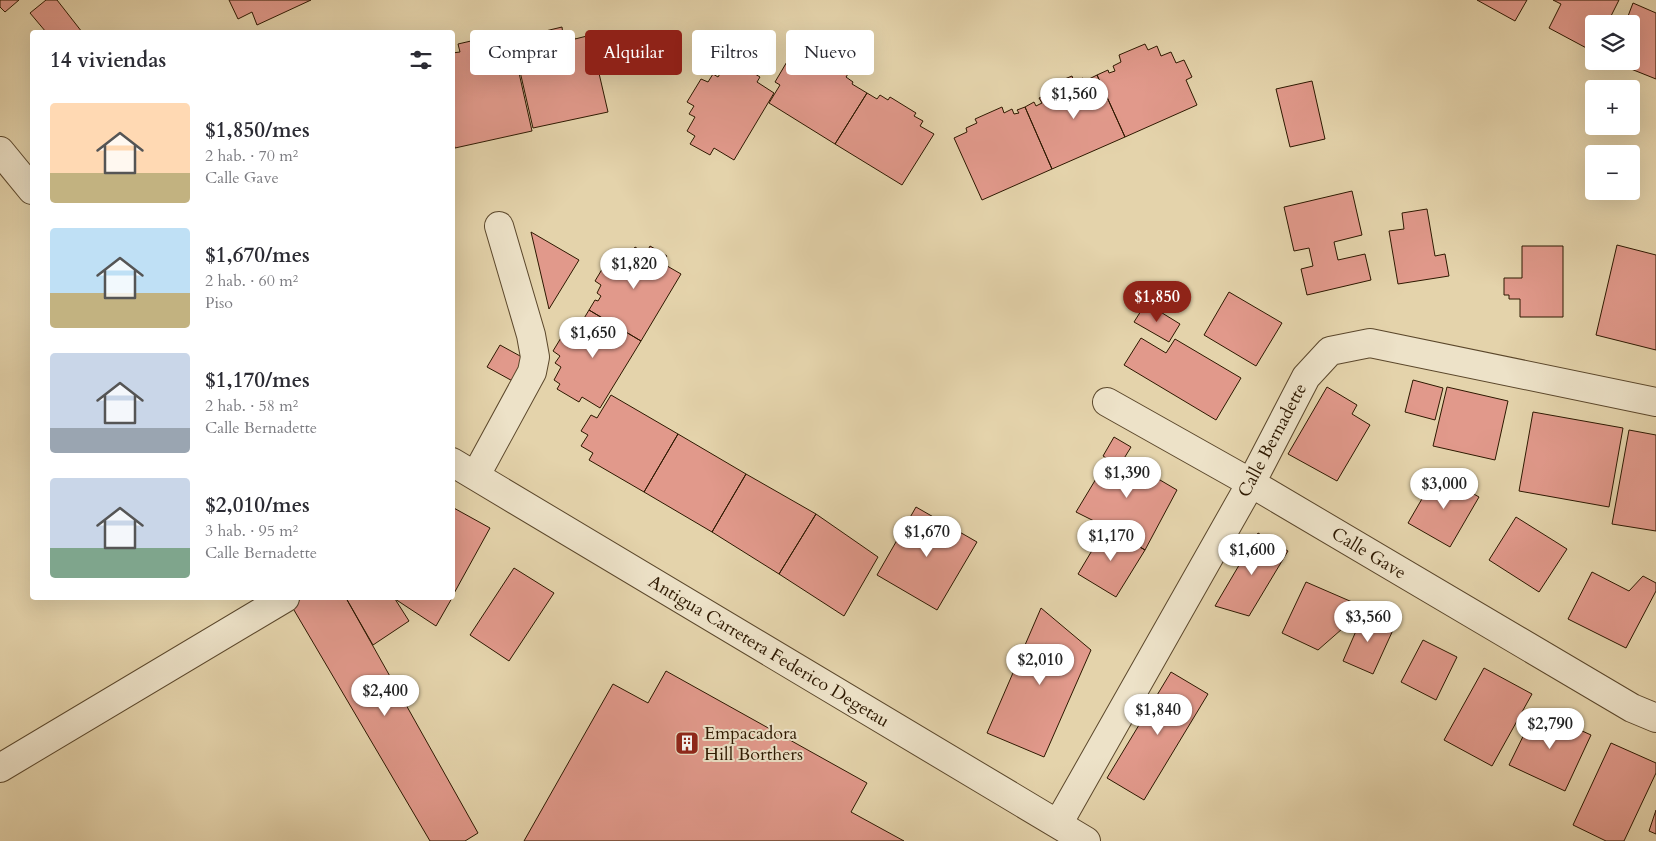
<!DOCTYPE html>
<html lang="es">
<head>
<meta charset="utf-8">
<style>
	:root { --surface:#fff; --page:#f7f7f7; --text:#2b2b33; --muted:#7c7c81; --accent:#8f2418 }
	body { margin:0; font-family:Cardo,serif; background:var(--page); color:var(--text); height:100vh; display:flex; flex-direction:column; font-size:19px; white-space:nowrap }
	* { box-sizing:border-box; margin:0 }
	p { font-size:16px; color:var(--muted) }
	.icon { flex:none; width:28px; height:28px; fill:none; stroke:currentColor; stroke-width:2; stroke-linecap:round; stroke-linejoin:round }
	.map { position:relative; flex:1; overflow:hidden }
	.drawer { position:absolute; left:30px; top:30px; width:425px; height:570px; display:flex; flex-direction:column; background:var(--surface); border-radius:5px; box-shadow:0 5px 20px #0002 }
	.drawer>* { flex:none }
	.top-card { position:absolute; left:470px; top:30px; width:475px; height:45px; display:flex; gap:10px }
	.controls { position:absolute; left:1585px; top:15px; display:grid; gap:10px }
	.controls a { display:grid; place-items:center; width:55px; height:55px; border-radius:5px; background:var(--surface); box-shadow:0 5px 20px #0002; font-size:25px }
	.price { position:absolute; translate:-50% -42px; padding:0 11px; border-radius:18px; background:#fff; color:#222; font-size:16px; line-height:32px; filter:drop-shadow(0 1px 2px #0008) }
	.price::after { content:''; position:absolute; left:50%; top:30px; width:15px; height:11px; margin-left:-8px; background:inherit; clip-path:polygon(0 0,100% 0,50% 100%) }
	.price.active { background:var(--accent); color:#fff }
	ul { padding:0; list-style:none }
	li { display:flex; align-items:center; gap:15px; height:125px; padding:0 20px }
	li span { display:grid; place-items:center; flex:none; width:140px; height:100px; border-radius:5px; color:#555 }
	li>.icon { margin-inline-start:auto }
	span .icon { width:60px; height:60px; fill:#fffc; stroke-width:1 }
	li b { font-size:21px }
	h2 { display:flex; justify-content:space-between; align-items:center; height:60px; padding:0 20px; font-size:21px }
	.pill { padding:0 18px; border-radius:5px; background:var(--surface); box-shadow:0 5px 20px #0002; font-size:18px; line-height:45px }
	.pill.active { background:var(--accent); color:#fff }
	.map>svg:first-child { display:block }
	.building { fill:#e1998b; stroke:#2d1800 }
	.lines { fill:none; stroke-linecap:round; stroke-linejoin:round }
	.minor-casing { stroke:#5b472b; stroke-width:30 }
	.minor { stroke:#ede2c8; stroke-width:28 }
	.labels { text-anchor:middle; stroke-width:4; stroke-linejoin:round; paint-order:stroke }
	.street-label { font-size:18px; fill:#2d1800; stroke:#ede2c8 }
	.poi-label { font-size:18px; fill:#2d1800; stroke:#ede2c8; text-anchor:start }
</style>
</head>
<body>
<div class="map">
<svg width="1656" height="841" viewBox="0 0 1656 841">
	<rect width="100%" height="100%" fill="#e4d3ab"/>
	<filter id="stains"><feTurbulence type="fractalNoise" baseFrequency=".004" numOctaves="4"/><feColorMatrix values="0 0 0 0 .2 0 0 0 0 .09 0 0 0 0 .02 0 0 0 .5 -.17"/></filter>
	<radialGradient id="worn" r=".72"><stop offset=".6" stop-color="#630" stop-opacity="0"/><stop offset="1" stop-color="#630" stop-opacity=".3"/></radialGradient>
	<path class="building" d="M 0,0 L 19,0 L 5,12 L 0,7 Z
		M 46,0 L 57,0 L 82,32 L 46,32 L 30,13 Z
		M 229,0 L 311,0 L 257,25 L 252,12 L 238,19 Z
		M 1477,0 L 1527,0 L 1515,21 Z
		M 1553,0 L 1619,0 L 1607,24 L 1594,24 L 1594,48 L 1592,51 L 1549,28 L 1561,4 Z
		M 1633,3 L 1656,13 L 1656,79 L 1621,65 L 1623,61 L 1631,61 L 1631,41 L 1633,36 L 1631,35 L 1631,24 L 1625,24 Z
		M 562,27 L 563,35 L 573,32 L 575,39 L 591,35 L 593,46 L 599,45 L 604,68 L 598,69 L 608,112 L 533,128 L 516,54 L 531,50 L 530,43 L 538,41 L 537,33 Z
		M 484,38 L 486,45 L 495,43 L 497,50 L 513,46 L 532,131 L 455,148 L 452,135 L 452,53 L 460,52 L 458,44 Z
		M 1145,44 L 1148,50 L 1157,46 L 1161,56 L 1171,52 L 1176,63 L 1184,60 L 1192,77 L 1186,80 L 1197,105 L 1125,137 L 1097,75 L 1108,70 L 1109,73 L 1115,71 L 1113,66 L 1121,62 L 1119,55 Z
		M 798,56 L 811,64 L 814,58 L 822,63 L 826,56 L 850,71 L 846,77 L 853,82 L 852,84 L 867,93 L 835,144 L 769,103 L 780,85 L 775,82 L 788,60 L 794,63 Z
		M 726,64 L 737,70 L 740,65 L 760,77 L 757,82 L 774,93 L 734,160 L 714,148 L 710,155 L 690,144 L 695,136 L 687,131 L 695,117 L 689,114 L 694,106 L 687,102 L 701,79 L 708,82 L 713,74 L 718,77 Z
		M 1097,75 L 1125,137 L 1052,169 L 1025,107 L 1034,102 L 1036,106 L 1042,103 L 1039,98 L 1048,94 L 1045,87 L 1072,76 L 1074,82 L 1083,78 L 1086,84 L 1091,83 L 1089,79 Z
		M 1312,81 L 1325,139 L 1290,147 L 1276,89 Z
		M 867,93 L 877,99 L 880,95 L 888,100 L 890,97 L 916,113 L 914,116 L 923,121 L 920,126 L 934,134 L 902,185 L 835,144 Z
		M 1002,107 L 1004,113 L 1012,109 L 1014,114 L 1019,113 L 1017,110 L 1025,107 L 1052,169 L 982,200 L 954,138 L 967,132 L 966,128 L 977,123 L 975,119 Z
		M 1352,191 L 1362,235 L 1334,242 L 1338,260 L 1365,254 L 1371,280 L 1307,295 L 1301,269 L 1313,266 L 1309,248 L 1294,251 L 1284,207 Z
		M 1427,209 L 1435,256 L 1445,254 L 1449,276 L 1398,284 L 1389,231 L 1404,229 L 1402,213 Z
		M 531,232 L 579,260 L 549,309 Z
		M 1617,245 L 1656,255 L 1656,350 L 1596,335 Z
		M 650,246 L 667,256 L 662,263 L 681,274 L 641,341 L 589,310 L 595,300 L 598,301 L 601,296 L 597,293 L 601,285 L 595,281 L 610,256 L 615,260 L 620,252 L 629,257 L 635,247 L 646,254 Z
		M 1522,246 L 1563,246 L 1563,317 L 1520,317 L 1520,299 L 1509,299 L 1509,295 L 1504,295 L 1504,278 L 1522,278 Z
		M 1229,292 L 1282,323 L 1256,366 L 1204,335 Z
		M 1146,303 L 1180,324 L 1169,342 L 1134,322 Z
		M 589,310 L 641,341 L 600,408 L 582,397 L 579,402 L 557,389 L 560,384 L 554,380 L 561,367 L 555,363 L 560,356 L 553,351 L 567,328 L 573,331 L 578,324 L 580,325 Z
		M 1141,338 L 1166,353 L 1175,339 L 1241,378 L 1216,420 L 1124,365 Z
		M 500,345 L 531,362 L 518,384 L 487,367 Z
		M 1413,380 L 1443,388 L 1435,420 L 1405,412 Z
		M 1327,387 L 1357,405 L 1352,414 L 1370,425 L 1337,481 L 1288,454 Z
		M 1447,387 L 1508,401 L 1495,460 L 1433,446 Z
		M 611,395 L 678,434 L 644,492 L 589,460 L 593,453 L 581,446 L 588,435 L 581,431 L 591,415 L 597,418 Z
		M 1533,412 L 1623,428 L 1609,507 L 1519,491 Z
		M 1629,430 L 1656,435 L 1656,531 L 1612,524 Z
		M 678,434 L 746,474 L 712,532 L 644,492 Z
		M 1114,437 L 1131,447 L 1120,465 L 1139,477 L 1143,470 L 1177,490 L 1145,550 L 1106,527 L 1076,512 L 1108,459 L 1103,456 Z
		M 1437,473 L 1479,497 L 1450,547 L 1408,523 Z
		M 746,474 L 816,514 L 779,574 L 712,532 Z
		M 452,507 L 490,528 L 452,597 Z
		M 916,507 L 977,542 L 937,610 L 877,575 Z
		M 816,514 L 878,557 L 844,616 L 779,574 Z
		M 1516,517 L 1567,549 L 1539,592 L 1489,560 Z
		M 1106,527 L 1145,550 L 1116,597 L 1078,574 Z
		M 1258,533 L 1288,551 L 1249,616 L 1215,606 Z
		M 514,568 L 554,593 L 509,661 L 470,635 Z
		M 1592,572 L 1629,591 L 1643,576 L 1656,583 L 1656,591 L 1626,648 L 1568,619 Z
		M 1306,582 L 1366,608 L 1318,650 L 1282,633 Z
		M 303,598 L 346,598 L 478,833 L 465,841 L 430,841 L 291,605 Z
		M 346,598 L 452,598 L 436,626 L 395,599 L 409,621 L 373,645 Z
		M 1041,608 L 1091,650 L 1044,757 L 987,733 Z
		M 1366,608 L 1393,630 L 1373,674 L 1343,661 Z
		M 1423,640 L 1457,657 L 1436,700 L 1401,682 Z
		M 1484,668 L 1532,694 L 1492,766 L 1444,740 Z
		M 666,671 L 867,783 L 851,812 L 904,841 L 524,841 L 613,684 L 648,703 Z
		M 1171,672 L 1208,694 L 1144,800 L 1107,778 Z
		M 1536,710 L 1591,735 L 1565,791 L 1509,765 Z
		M 1611,743 L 1656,763 L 1656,773 L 1624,841 L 1606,841 L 1573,825 Z
		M 1656,810 L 1656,834 L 1649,831 Z"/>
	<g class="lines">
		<g class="minor-casing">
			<path id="minor" d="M 0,151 L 32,190
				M 1107,402 L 1251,483 L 1632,708 L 1656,718
				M 452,462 L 1086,841
				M 476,475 L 532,372 L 535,357 L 531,335 L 499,226
				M 0,768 L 285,598
				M 1058,824 L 1251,483 L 1306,377 L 1330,351 L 1370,343 L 1656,402"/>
		</g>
		<use href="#minor" class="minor"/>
	</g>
	<defs>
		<g id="building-square" transform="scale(1.25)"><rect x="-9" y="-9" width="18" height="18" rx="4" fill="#8f2418" stroke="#ede2c8"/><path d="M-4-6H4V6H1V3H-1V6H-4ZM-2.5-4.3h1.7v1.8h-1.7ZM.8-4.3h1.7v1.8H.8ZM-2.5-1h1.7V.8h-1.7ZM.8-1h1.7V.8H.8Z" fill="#fff"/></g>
	</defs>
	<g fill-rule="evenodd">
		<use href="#building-square" x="687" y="743"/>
	</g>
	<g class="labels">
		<g class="street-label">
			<text transform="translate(1272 440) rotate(-62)" y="6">Calle Bernadette</text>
			<text transform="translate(1369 553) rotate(31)" y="6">Calle Gave</text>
			<text transform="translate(769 651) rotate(31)" y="6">Antigua Carretera Federico Degetau</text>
		</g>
		<g class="poi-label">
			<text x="704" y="739">Empacadora<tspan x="704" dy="21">Hill Borthers</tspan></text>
		</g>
	</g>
	<rect width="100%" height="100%" filter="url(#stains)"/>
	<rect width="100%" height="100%" fill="url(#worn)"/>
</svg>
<div class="controls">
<a><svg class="icon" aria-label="layers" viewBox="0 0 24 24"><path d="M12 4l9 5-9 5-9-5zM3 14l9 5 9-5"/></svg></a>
<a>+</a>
<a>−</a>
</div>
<b class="price" style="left:1074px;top:120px">$1,560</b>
<b class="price" style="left:634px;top:290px">$1,820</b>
<b class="price active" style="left:1157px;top:323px">$1,850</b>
<b class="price" style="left:593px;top:359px">$1,650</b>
<b class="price" style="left:1127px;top:499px">$1,390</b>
<b class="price" style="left:1444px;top:510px">$3,000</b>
<b class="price" style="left:927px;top:558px">$1,670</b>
<b class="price" style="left:1111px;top:562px">$1,170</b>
<b class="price" style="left:1252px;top:576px">$1,600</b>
<b class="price" style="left:1368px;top:643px">$3,560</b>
<b class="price" style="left:1040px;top:686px">$2,010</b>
<b class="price" style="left:385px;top:717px">$2,400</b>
<b class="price" style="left:1158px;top:736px">$1,840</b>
<b class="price" style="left:1550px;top:750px">$2,790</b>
<div class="top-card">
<a class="pill">Comprar</a>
<a class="pill active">Alquilar</a>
<a class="pill">Filtros</a>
<a class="pill">Nuevo</a>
</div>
<section class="drawer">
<h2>14 viviendas<svg class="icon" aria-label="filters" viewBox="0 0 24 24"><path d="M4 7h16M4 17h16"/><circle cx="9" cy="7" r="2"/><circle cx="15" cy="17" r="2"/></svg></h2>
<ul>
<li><span style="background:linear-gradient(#ffd9b3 70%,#c2b280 0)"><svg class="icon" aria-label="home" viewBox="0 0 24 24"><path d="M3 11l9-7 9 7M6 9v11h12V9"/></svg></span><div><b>$1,850/mes</b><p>2 hab. · 70 m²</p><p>Calle Gave</p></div></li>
<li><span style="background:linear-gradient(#bfe0f5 65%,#c2b280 0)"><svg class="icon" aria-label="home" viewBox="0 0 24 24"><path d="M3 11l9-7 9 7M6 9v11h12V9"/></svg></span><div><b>$1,670/mes</b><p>2 hab. · 60 m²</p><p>Piso</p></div></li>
<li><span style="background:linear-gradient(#c9d6e8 75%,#9aa5b1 0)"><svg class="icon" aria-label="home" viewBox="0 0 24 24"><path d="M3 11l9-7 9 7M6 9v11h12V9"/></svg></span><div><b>$1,170/mes</b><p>2 hab. · 58 m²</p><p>Calle Bernadette</p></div></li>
<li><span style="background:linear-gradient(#c9d6e8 70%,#7fa58c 0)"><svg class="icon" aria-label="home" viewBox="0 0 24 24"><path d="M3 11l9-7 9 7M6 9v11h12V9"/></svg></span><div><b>$2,010/mes</b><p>3 hab. · 95 m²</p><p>Calle Bernadette</p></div></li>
</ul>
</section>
</div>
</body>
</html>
